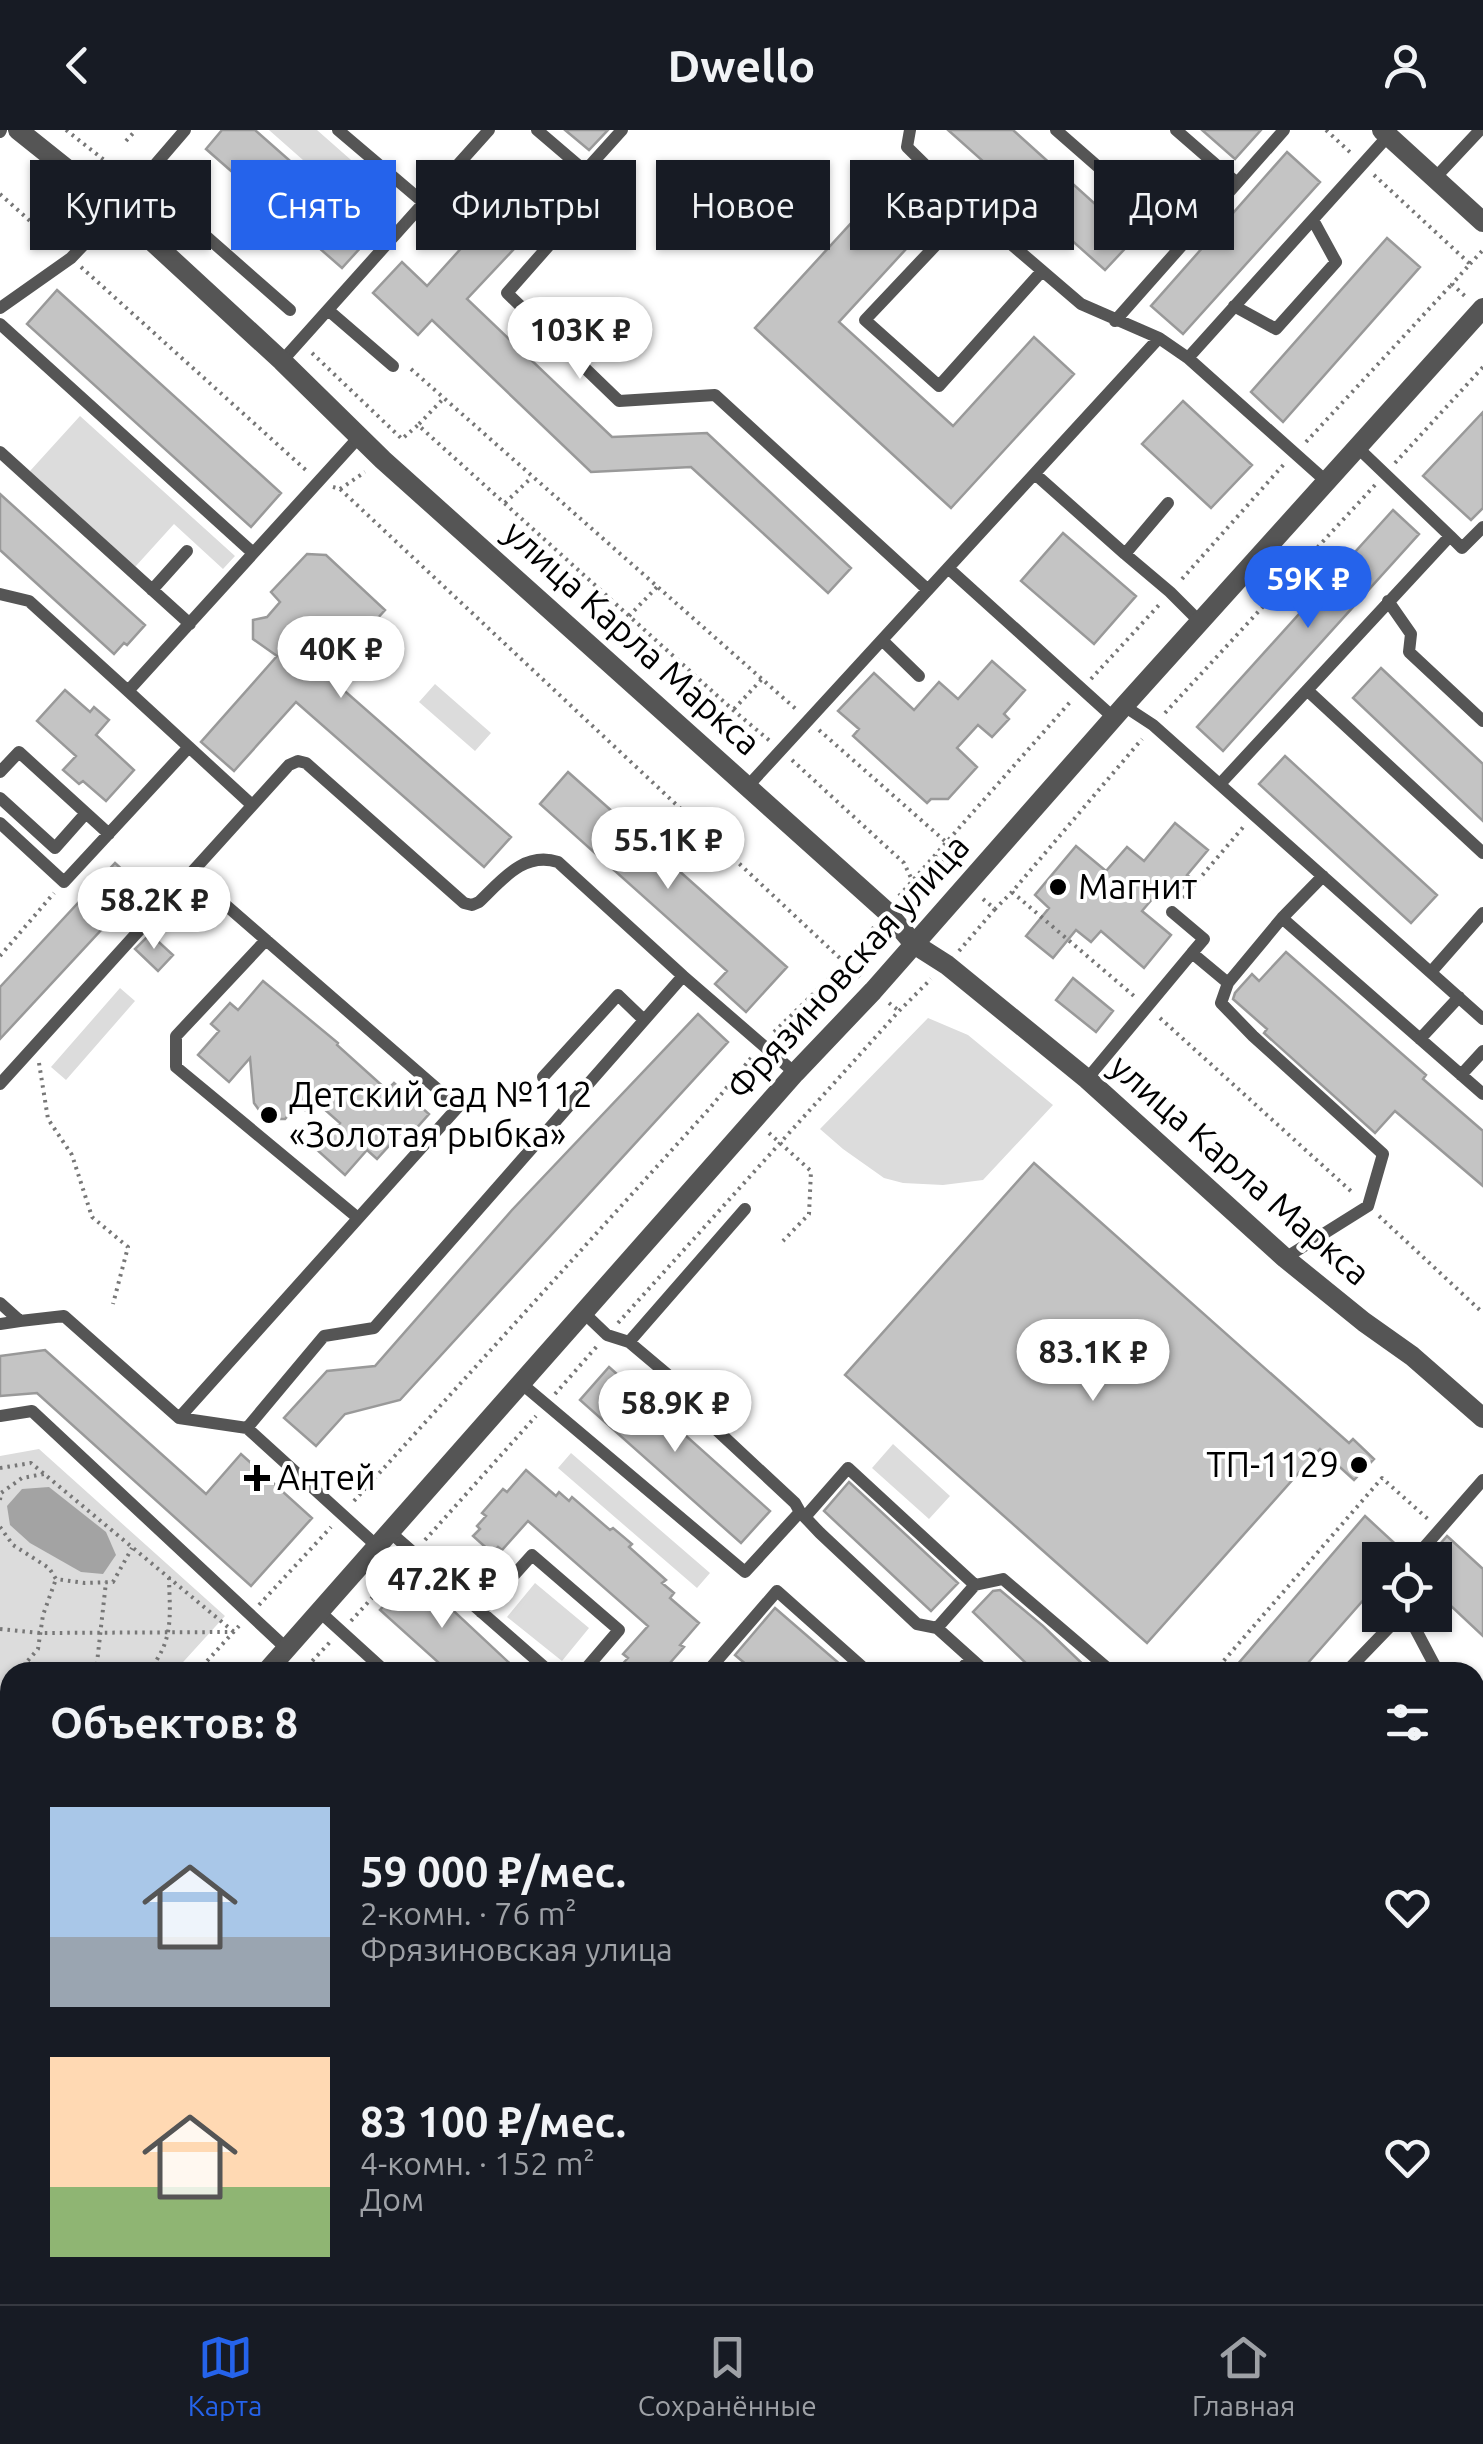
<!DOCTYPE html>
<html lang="ru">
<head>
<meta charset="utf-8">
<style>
	:root { --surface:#171b24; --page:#242831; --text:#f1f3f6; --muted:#9ea1a6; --line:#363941; --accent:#2563eb }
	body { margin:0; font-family:Ubuntu,sans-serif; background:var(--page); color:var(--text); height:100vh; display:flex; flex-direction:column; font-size:38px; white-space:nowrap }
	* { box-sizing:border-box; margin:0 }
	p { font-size:32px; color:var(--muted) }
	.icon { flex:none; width:55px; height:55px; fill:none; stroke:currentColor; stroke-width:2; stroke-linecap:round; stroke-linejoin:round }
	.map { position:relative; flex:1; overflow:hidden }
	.side { position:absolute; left:0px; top:1532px; width:1485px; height:642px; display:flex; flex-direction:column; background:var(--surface); border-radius:30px 30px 0 0; box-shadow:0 2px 8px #0004 }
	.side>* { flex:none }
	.guide { position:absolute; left:30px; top:30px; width:1425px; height:90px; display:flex; gap:20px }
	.controls { position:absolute; left:1362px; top:1412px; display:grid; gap:20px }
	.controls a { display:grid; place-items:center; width:90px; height:90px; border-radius:0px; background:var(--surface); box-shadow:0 2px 8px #0004; font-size:50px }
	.price { position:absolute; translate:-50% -85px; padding:0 22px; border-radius:35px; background:#fff; color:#222; font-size:32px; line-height:65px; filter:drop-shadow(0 2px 5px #0008) }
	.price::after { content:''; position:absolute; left:50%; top:60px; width:30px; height:22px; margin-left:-15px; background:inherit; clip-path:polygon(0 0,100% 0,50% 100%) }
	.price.active { background:var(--accent); color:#fff }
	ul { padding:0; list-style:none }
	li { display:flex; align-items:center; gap:30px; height:250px; padding:0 50px }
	li span { display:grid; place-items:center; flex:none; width:280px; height:200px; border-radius:0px; color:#555 }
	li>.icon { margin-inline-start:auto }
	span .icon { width:120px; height:120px; fill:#fffc; stroke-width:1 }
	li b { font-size:42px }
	h2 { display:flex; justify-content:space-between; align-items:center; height:120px; padding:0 50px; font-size:42px }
	.chip { padding:0 35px; border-radius:0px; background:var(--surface); box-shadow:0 2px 8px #0004; font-size:35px; line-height:90px }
	.chip.active { background:var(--accent); color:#fff }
	header { display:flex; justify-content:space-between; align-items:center; height:130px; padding:0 50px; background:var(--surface); font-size:45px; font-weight:700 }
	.tab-bar { display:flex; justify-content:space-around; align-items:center; height:140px; border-top:2px solid var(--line); background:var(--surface); font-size:28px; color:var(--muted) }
	.tab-bar a { display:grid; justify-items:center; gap:5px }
	.tab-bar .active { color:var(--accent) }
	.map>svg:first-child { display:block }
	.green { fill:#dcdcdc }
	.water { fill:#a3a3a3 }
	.building { fill:#c4c4c4; stroke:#999; stroke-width:2.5 }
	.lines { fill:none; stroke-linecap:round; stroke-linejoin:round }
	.path { stroke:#777; stroke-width:4; stroke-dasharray:2.5 5; stroke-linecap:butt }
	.lane { stroke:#555; stroke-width:12 }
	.street { stroke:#555; stroke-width:20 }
	.poi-dot { fill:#000; stroke:#fff; stroke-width:4 }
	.labels { text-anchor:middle; stroke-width:8; stroke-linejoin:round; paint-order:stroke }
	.street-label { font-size:35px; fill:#000; stroke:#fff }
	.poi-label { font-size:35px; fill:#000; stroke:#fff; text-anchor:start }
</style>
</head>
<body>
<header><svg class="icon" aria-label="back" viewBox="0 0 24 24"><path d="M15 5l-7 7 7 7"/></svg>Dwello<svg class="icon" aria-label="person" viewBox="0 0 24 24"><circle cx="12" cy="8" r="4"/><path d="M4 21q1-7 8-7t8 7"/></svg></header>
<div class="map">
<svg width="1483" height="2174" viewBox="0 0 1483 2174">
	<rect width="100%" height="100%" fill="#fff"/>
	<path class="green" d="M 269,0 L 317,0 L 376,52 L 355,76 Z
		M 80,286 L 235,426 L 223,439 L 174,394 L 135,437 L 30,341 Z
		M 435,554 L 491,603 L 475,621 L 419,572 Z
		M 120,858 L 135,871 L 66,950 L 51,937 Z
		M 928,888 L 968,905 L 1053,975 L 983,1050 L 943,1055 L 903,1053 L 884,1048 L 843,1019 L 820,999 Z
		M 893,1314 L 950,1366 L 929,1389 L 872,1338 Z
		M 39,1319 L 225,1486 L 174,1542 L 10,1542 L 10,1723 L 0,1734 L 0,1326 Z
		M 571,1323 L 710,1443 L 697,1458 L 558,1338 Z
		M 535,1453 L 589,1498 L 562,1531 L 507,1487 Z"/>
	<path class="water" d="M 49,1357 L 106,1402 L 116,1425 L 103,1444 L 81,1442 L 30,1413 L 10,1395 L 7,1376 L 22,1359 Z"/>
	<path class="building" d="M 222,0 L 255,0 L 373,104 L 342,138 L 206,19 Z
		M 565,0 L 608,0 L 589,20 Z
		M 948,0 L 1013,0 L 1134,109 L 1105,140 Z
		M 1202,0 L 1261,0 L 1235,29 Z
		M 1287,22 L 1320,52 L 1183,204 L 1151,176 Z
		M 487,34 L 545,86 L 467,169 L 612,307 L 707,303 L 851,438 L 828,463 L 691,337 L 591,342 L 432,190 L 418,205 L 373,163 L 402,132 L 427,156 L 494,82 L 466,57 Z
		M 875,67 L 918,106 L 839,192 L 953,296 L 1034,207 L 1074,244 L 951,378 L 755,198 Z
		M 1387,108 L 1420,137 L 1283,292 L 1251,262 Z
		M 57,160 L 281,363 L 251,397 L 27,194 Z
		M 1183,271 L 1252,335 L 1211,378 L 1142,314 Z
		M 1483,282 L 1483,378 L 1471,390 L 1423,346 Z
		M 0,364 L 145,495 L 127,515 L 124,513 L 114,524 L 0,420 Z
		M 1393,380 L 1419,404 L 1223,621 L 1197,597 Z
		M 1063,403 L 1136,466 L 1094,514 L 1021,451 Z
		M 307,424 L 326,425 L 385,480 L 376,490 L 387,499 L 366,522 L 328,489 L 298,520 L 511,707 L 484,737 L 296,572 L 234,641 L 201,612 L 277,526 L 253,509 L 253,490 L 267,487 L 280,472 L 271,462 Z
		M 992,531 L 1025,560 L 1004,584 L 1009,589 L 992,607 L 978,595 L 957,618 L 977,637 L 948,669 L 931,669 L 927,673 L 853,606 L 859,599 L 838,581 L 874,543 L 914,580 L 939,552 L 958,569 Z
		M 1381,538 L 1483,634 L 1483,691 L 1353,568 Z
		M 65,560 L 90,582 L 94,577 L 109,590 L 96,605 L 134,640 L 106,671 L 83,651 L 79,654 L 63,640 L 76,626 L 37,591 Z
		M 1285,626 L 1437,765 L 1411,793 L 1259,654 Z
		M 568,642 L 787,837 L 746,882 L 715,854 L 727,841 L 540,674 Z
		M 1175,693 L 1208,720 L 1187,745 L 1191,748 L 1177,765 L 1165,754 L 1142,781 L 1171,805 L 1144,838 L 1101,801 L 1091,812 L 1076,800 L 1053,828 L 1026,806 L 1049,778 L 1035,765 L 1076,716 L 1106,741 L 1127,717 L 1144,731 Z
		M 115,733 L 141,757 L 0,909 L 0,857 Z
		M 150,804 L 173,825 L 158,841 L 135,819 Z
		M 1286,822 L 1426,945 L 1423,949 L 1483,1001 L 1483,1056 L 1395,981 L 1375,1003 L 1264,903 L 1267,899 L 1233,869 L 1235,863 L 1252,844 L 1259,851 Z
		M 1073,848 L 1113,881 L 1096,902 L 1056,870 Z
		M 263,851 L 338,913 L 337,915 L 387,960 L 394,953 L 429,984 L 413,1002 L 407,996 L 377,1029 L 367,1020 L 345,1045 L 316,1019 L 340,993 L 314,970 L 305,980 L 298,974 L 285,989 L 273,989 L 262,984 L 254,973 L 250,928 L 229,952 L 198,925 L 219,901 L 211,894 L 230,873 L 238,880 Z
		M 698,884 L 728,912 L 400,1270 L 345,1284 L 316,1316 L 284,1288 L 327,1241 L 375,1236 L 512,1080 Z
		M 1034,1033 L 1349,1313 L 1353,1309 L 1374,1329 L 1354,1350 L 1320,1319 L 1147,1513 L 845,1245 Z
		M 45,1220 L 206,1364 L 241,1324 L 312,1388 L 251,1456 L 37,1263 L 0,1266 L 0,1226 Z
		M 609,1237 L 770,1381 L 741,1413 L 580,1270 Z
		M 526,1340 L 556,1366 L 559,1362 L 569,1371 L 572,1367 L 610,1400 L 613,1398 L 632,1414 L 629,1417 L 666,1450 L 662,1453 L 674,1463 L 670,1468 L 699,1493 L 680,1515 L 684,1517 L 662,1542 L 615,1542 L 628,1528 L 623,1524 L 648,1496 L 528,1391 L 502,1420 L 498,1417 L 492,1423 L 473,1406 L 480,1399 L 477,1396 L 486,1386 L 482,1383 L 503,1359 L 507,1362 Z
		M 849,1352 L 958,1453 L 931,1481 L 824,1381 Z
		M 1365,1386 L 1405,1423 L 1403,1430 L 1380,1430 L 1380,1451 L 1300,1542 L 1231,1542 Z
		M 1447,1406 L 1483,1439 L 1483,1506 L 1435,1461 L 1435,1430 L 1426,1430 Z
		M 413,1443 L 519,1542 L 449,1542 L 380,1480 Z
		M 1000,1460 L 1043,1496 L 1091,1542 L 1035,1542 L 973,1482 L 993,1461 Z
		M 775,1478 L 849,1542 L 755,1542 L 735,1525 Z"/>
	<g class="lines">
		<path class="path" d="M 66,0 L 127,48
			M 1326,0 L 1353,25
			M 126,11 L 136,0
			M 1374,45 L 1470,134 L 1452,154 L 1468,169
			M 0,64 L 60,118
			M 1470,134 L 1483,120
			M 81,137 L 308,342
			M 312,223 L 402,309 L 418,295 L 733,580 L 770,611
			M 411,239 L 797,580
			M 419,294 L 444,268
			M 1306,312 L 1452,154
			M 1395,333 L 1483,237
			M 333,357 L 340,359 L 860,847
			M 340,359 L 365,342
			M 505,373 L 532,347
			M 1182,449 L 1285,333
			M 629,486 L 657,457
			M 1091,549 L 1159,475
			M 734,579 L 762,549
			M 1165,583 L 1375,355
			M 819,600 L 946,712
			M 792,630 L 904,733 L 912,750
			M 935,726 L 954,743
			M 1012,762 L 1134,866
			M 899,766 L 1071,571
			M 1183,768 L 1245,695
			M 983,769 L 995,779 L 1012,762 L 1142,609
			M 959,821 L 995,779
			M 0,826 L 54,763
			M 889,873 L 899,881
			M 1160,888 L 1353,1063
			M 774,902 L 846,832 L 874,797
			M 39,933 L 48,989 L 72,1025 L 92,1087 L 128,1117 L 113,1174
			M 769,1003 L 811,1041 L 809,1084 L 783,1111
			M 1379,1086 L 1483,1183
			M 618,1193 L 899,881 L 931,849
			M 555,1264 L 598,1215
			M 0,1338 L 31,1333 L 234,1502
			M 0,1370 L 1,1363 L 22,1348 L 44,1344
			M 354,1371 L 709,979 L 751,928
			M 0,1397 L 13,1415 L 49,1438 L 56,1449 L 85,1453 L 113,1452 L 132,1418
			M 425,1410 L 536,1286
			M 259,1475 L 331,1397
			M 351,1491 L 402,1435
			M 0,1499 L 40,1503 L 234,1502
			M 18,1542 L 38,1519 L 43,1485 L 56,1449
			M 96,1542 L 106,1452
			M 148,1542 C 174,1510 170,1488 169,1448
			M 197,1542 L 239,1496
			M 302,1542 L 330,1512
			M 1214,1542 L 1382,1348 L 1429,1390
			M 0,1564 L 10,1563
			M 0,1580 L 10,1556
			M 0,1587 L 10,1621
			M 0,1694 L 10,1691
			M 0,1759 L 10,1748
			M 0,1879 L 10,1868
			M 126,2174 L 134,2165"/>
		<path class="lane" d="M 338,0 L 424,73
			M 537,0 L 585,41
			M 622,0 L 585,41 L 582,78 L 507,163 L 619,271 L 715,265 L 928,460
			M 1056,0 L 1184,112
			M 1176,0 L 1237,53
			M 0,2 L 1,0
			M 1435,48 L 1480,0
			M 142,50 L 290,180
			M 970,79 L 865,190 L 939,256 L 1042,141
			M 1234,176 L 1276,199 L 1336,132 L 1313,90
			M 0,178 L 71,128 L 139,57 L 142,50 L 185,0
			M 328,180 L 393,236
			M 1115,191 L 1284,0
			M 0,194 L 253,423
			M 1159,208 L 1188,228
			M 282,231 L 489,0
			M 0,322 L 190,494
			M 1035,344 L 1125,424 L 1170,462 L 1200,492
			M 1327,352 L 1188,228 L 1388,6
			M 1450,406 L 1462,418 L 1483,397
			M 1125,424 L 1168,373
			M 948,438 L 1114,588
			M 152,460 L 187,421
			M 0,464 L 29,471 L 128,561
			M 1388,471 L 1411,504 L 1409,522 L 1483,591
			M 882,510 L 919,546
			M 1307,560 L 1483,723
			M 1124,576 L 1153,595 L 1483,889
			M 0,642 L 19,622 L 109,704
			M 1220,654 L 1450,406 L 1358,318
			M 748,656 L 1159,208 L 1081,174 L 970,79 L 907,17 L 910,0
			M 0,668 L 55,718 L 86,683
			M 252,675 L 128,561 L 359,307
			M 0,693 L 64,752 L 189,617
			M 1323,746 L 1282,788 L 1483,964
			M 1172,782 L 1204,809 L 1192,823
			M 266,810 L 176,906 L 176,937 L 358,1088
			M 1431,842 L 1483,783
			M 1228,853 L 1221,873 L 1253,906 L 1383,1024 L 1368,1076 L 1285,1128
			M 1420,909 L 1459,867
			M 1461,945 L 1483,921
			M 543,947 L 618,865 L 644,890
			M 1087,949 L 1192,823 L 1228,853 L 1282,788
			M 0,954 L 289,635 L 298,631 L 306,633 L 464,773 L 472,775 L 479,772 C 502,750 524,721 558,732 L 683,846 L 795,943
			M 0,1173 L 20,1191 L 64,1186 L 179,1288 L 247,1298 L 378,1417
			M 0,1194 L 20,1191
			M 629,1212 L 745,1079
			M 522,1254 L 745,1442 L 800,1382 L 795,1373 L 692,1277 L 667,1244 L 629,1212 L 607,1205 L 584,1183
			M 0,1286 L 32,1281 L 287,1519
			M 179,1288 L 458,977 L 190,744
			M 247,1298 L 324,1206 L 374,1198 L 683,846
			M 800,1382 L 820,1403 L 917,1494 L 937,1498 L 986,1542
			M 805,1387 L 848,1338 L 975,1455 L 937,1498
			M 391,1403 L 550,1542
			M 1413,1430 L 1483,1350
			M 975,1455 L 1003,1449 L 1112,1542
			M 320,1482 L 386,1542
			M 481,1482 L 532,1425 L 619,1500 L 583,1542
			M 1408,1485 L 1435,1536 L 1436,1542
			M 707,1542 L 777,1461 L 868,1542
			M 958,1542 L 971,1529
			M 1346,1542 L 1401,1485
			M 1475,1602 L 1483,1600
			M 0,2030 L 10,2019
			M 0,2119 L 10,2128
			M 52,2165 L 63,2174
			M 452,2165 L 463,2174
			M 518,2165 L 528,2174
			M 695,2165 L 706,2174
			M 741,2165 L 750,2174
			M 370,2174 L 378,2165
			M 505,2174 L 513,2165
			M 812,2174 L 820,2165
			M 881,2174 L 890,2165
			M 960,2174 L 969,2165
			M 1054,2174 L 1063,2165
			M 1152,2174 L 1161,2165
			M 1246,2174 L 1255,2165
			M 1341,2174 L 1350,2165"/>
		<path class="street" d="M 18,0 L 117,79 L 282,231 L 383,330 L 886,781 L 914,814 L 947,835 L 1087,949 L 1285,1128 L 1364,1192 L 1412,1226 L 1483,1288
			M 1382,0 L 1483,92
			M 266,1542 L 795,943 L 873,861 L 1124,576 L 1483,178
			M 1475,1808 L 1483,1799
			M 0,1834 L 10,1823
			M 1475,1981 L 1483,1978
			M 1475,2093 L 1483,2101"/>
	</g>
	<g class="poi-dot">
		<circle cx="1058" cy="757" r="10"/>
		<circle cx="269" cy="985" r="10"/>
		<circle cx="1359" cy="1335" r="10"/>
		<path d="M252 1333h10v10h10v10h-10v10h-10v-10h-10v-10h10z"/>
	</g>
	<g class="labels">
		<g class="street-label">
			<text transform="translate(632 508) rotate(42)" y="12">улица Карла Маркса</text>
			<text transform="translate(848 837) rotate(-48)" y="12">Фрязиновская улица</text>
			<text transform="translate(1240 1040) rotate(41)" y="12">улица Карла Маркса</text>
		</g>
		<g class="poi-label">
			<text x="1078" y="769">Магнит</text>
			<text x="289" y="977">Детский сад №112<tspan x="289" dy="40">«Золотая рыбка»</tspan></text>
			<text x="1339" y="1347" text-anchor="end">ТП-1129</text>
			<text x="277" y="1360">Антей</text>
		</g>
	</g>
</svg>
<div class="controls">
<a><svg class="icon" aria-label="locate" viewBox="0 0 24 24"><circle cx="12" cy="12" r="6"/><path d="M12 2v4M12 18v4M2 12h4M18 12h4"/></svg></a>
</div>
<b class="price" style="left:580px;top:252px">103K ₽</b>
<b class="price active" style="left:1308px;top:501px">59K ₽</b>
<b class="price" style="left:341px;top:571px">40K ₽</b>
<b class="price" style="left:668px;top:762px">55.1K ₽</b>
<b class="price" style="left:154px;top:822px">58.2K ₽</b>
<b class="price" style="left:1093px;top:1274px">83.1K ₽</b>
<b class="price" style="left:675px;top:1325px">58.9K ₽</b>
<b class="price" style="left:442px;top:1501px">47.2K ₽</b>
<div class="guide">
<a class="chip">Купить</a>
<a class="chip active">Снять</a>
<a class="chip">Фильтры</a>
<a class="chip">Новое</a>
<a class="chip">Квартира</a>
<a class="chip">Дом</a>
</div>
<section class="side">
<h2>Объектов: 8<svg class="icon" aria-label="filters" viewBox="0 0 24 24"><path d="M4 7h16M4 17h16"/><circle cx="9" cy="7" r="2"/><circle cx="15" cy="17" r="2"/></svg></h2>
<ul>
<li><span style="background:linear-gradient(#a9c7e8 65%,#9aa5b1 0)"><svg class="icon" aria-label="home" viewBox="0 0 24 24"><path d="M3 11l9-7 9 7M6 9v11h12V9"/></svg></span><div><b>59 000 ₽/мес.</b><p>2-комн. · 76 m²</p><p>Фрязиновская улица</p></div><svg class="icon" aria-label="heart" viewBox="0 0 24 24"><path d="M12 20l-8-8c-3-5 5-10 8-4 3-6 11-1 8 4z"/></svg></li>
<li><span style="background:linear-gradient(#ffd9b3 65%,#8fb573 0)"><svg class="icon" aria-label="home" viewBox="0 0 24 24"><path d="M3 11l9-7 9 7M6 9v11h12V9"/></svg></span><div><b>83 100 ₽/мес.</b><p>4-комн. · 152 m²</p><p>Дом</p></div><svg class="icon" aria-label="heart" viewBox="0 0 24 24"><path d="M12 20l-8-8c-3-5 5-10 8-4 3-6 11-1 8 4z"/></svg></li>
</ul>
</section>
</div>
<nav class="tab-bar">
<a class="active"><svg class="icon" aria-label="map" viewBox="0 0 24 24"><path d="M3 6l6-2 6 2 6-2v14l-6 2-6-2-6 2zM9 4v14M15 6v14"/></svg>Карта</a>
<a><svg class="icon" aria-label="saved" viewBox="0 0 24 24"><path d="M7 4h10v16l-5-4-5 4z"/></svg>Сохранённые</a>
<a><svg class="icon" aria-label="home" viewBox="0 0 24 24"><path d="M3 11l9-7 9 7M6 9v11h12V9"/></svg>Главная</a>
</nav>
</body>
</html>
